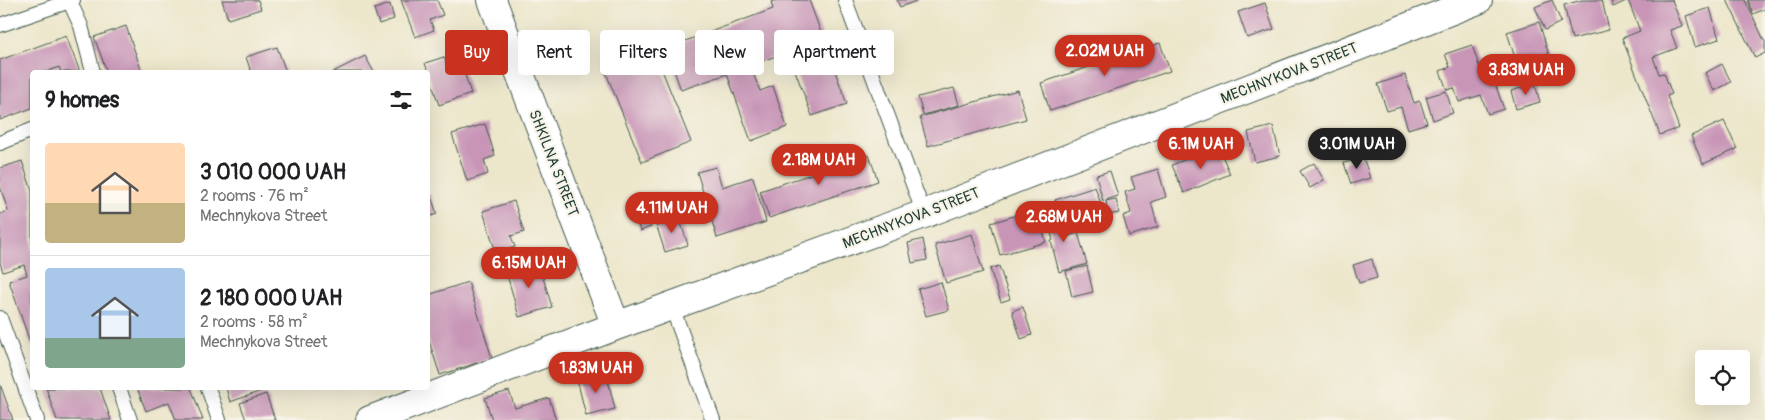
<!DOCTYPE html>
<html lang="en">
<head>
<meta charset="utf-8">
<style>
	:root { --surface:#fff; --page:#f2f2f2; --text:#202124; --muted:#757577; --line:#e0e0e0; --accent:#c8321e }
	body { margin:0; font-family:Pangolin,sans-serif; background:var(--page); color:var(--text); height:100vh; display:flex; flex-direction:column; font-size:19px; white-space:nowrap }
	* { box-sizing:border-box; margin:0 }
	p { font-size:16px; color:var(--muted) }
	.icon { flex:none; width:28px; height:28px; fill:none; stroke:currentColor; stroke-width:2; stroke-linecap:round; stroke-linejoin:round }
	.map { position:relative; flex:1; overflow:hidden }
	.details { position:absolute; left:30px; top:70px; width:400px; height:320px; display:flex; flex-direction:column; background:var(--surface); border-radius:5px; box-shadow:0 5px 20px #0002 }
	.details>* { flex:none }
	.hud { position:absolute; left:445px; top:30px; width:475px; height:45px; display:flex; gap:10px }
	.fabs { position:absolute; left:1695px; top:350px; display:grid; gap:10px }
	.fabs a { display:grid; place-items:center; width:55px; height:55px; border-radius:5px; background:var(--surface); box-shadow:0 5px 20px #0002; font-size:25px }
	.price { position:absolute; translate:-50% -42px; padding:0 11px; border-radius:18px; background:var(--accent); color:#fff; font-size:16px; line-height:32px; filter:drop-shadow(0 1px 2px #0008) }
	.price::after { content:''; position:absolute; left:50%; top:30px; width:15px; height:11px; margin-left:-8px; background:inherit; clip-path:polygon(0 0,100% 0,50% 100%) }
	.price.on { background:#222; color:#fff }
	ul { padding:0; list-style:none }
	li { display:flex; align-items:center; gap:15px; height:125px; padding:0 15px }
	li+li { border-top:1px solid var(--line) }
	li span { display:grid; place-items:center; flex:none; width:140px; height:100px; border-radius:5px; color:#555 }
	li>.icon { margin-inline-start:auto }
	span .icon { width:60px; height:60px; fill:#fffc; stroke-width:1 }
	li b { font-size:21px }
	h2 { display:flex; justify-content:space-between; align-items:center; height:60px; padding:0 15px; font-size:21px }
	.tag { padding:0 18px; border-radius:5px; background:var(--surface); box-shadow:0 5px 20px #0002; font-size:18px; line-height:45px }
	.tag.on { background:var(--accent); color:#fff }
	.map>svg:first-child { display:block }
	.building { fill:#c895b7 }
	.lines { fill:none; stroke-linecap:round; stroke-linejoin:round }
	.lane-casing { stroke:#3e564a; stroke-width:16 }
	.street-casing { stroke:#3e564a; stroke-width:30 }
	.lane { stroke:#fff; stroke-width:14 }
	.street { stroke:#fff; stroke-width:28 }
	.labels { text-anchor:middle; stroke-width:4.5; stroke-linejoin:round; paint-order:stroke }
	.street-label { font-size:15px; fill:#1f3d34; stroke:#f7f3e8 }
</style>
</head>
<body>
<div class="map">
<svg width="1765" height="420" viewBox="0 0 1765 420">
	<rect width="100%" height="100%" fill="#f7f3e8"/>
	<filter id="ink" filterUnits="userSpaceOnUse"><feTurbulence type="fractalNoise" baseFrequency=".02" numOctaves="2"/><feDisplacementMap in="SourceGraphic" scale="10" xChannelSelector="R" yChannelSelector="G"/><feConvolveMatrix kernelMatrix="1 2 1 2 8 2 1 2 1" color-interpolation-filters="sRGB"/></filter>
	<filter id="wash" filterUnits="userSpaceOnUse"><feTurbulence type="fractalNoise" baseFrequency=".0096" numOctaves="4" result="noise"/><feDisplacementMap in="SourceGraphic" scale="20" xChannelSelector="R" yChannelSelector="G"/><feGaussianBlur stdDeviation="1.12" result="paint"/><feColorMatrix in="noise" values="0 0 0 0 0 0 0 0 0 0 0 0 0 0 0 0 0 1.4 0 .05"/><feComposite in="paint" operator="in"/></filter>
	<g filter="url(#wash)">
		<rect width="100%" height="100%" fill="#ece6ca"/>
		<g id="blocks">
			<path class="building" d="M 222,0 L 258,0 L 261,9 L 228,19 Z
				M 401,0 L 437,0 L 443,15 L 430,20 L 434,30 L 415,37 Z
				M 776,0 L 809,0 L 847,104 L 812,116 L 788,52 L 750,65 L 760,91 L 773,86 L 787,127 L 751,141 L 727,74 L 681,90 L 666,48 L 773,9 L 771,2 Z
				M 897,0 L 919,0 L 900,7 Z
				M 1552,0 L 1561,22 L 1545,30 L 1535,7 Z
				M 1582,0 L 1602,0 L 1609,30 L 1572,39 L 1564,5 Z
				M 1611,0 L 1628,0 L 1613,7 Z
				M 1628,0 L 1672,0 L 1682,26 L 1670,30 L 1677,48 L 1653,57 L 1659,74 L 1664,73 L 1672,94 L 1667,96 L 1679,128 L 1660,135 L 1622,38 L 1640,31 Z
				M 1727,0 L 1745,0 L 1765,42 L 1765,53 L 1755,58 Z
				M 1748,0 L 1765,0 L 1765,9 L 1753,14 Z
				M 1265,3 L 1274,29 L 1247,38 L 1238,12 Z
				M 390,4 L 394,19 L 379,24 L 374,9 Z
				M 1710,8 L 1719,39 L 1695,47 L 1686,16 Z
				M 1539,22 L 1551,62 L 1519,71 L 1507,32 Z
				M 126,26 L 142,72 L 107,72 L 94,37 Z
				M 66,36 L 80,72 L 61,72 L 59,67 L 46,72 L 32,72 L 32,108 L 0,120 L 0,60 Z
				M 1160,43 L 1170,71 L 1050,111 L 1041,83 Z
				M 1472,45 L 1484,81 L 1493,78 L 1504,109 L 1488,114 L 1481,95 L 1459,102 L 1454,88 L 1447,90 L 1440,71 L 1450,67 L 1445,54 Z
				M 277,47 L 286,72 L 251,72 L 246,57 Z
				M 653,48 L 691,142 L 642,162 L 604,68 Z
				M 365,56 L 374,72 L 333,72 Z
				M 444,57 L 447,66 L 461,62 L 471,94 L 439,105 L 425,63 Z
				M 1722,64 L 1731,82 L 1714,91 L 1705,73 Z
				M 1405,75 L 1414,103 L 1420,101 L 1427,123 L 1408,129 L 1401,107 L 1387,111 L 1378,84 Z
				M 1535,84 L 1540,102 L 1516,109 L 1511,91 Z
				M 954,88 L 959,105 L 923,115 L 918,97 Z
				M 1018,90 L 1026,119 L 928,146 L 920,117 Z
				M 1446,91 L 1453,113 L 1433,120 L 1426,97 Z
				M 1724,121 L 1737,149 L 1703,164 L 1691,136 Z
				M 485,124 L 495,156 L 484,160 L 488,174 L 467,181 L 452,134 Z
				M 1273,126 L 1280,156 L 1255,162 L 1248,132 Z
				M 1218,146 L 1230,174 L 1184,193 L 1172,165 Z
				M 869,155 L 878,181 L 769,218 L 760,191 Z
				M 1363,157 L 1370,178 L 1351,184 L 1344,163 Z
				M 22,161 L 32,191 L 32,348 L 9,281 L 27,275 L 24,265 L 3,272 L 0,263 L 0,214 L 8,211 L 0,186 L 0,168 Z
				M 1314,163 L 1324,180 L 1310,188 L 1300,171 Z
				M 716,167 L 722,187 L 753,177 L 766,222 L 717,238 L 697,172 Z
				M 1158,169 L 1166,197 L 1151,202 L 1158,227 L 1129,236 L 1123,216 L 1131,213 L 1125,192 L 1135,189 L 1131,177 Z
				M 1110,171 L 1118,196 L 1103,201 L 1096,175 Z
				M 1095,187 L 1106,219 L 1065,232 L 1055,200 Z
				M 430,193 L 437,214 L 428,217 L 428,194 Z
				M 1116,199 L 1119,213 L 1108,215 L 1106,201 Z
				M 643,200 L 651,227 L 640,231 L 631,204 Z
				M 514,201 L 524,232 L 511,236 L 515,247 L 496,253 L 483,211 Z
				M 1055,203 L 1065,237 L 1078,233 L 1087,264 L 1059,272 L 1051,241 L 1053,240 L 1044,207 Z
				M 1036,209 L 1046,242 L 1000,255 L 991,223 Z
				M 679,217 L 688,245 L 665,252 L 656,224 Z
				M 972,234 L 983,272 L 946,283 L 935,245 Z
				M 923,239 L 927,260 L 912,263 L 908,243 Z
				M 1372,259 L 1377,278 L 1359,283 L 1353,265 Z
				M 538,261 L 552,307 L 519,317 L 506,271 Z
				M 999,266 L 1010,299 L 1001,302 L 990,269 Z
				M 1087,266 L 1093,292 L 1072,297 L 1066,271 Z
				M 468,282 L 492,358 L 440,375 L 428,338 L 428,295 Z
				M 941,282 L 949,310 L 926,316 L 918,289 Z
				M 1023,307 L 1032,335 L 1021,339 L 1012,311 Z
				M 606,372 L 615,409 L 586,416 L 577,379 Z
				M 0,384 L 13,420 L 0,420 Z
				M 46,388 L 100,388 L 111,420 L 57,420 Z
				M 137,388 L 191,388 L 203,420 L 176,420 L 169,402 L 146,411 Z
				M 226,388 L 270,388 L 230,402 Z
				M 509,391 L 515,408 L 549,398 L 556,420 L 492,420 L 485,398 Z
				M 266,394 L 275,420 L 246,420 L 240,403 Z"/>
		</g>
	</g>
	<g filter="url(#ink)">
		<use href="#blocks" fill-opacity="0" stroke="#3e564a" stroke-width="1"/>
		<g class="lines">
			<g class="lane-casing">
				<path id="lane" d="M 845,0 L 924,214
					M 70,2 L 81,26 L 93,72
					M 0,25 L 73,0
					M 0,143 L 32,130
					M 672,307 L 713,420
					M 0,318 L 37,420
					M 119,388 L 130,420
					M 208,388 L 219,420"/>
			</g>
			<g class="street-casing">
				<path id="street" d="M 492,0 L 616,326
					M 370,420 L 616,326 L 924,214 L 1478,0"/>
			</g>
			<use href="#lane" class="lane"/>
			<use href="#street" class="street"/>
		</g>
	</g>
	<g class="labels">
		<g class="street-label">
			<text transform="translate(1289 73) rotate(-21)" y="5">MECHNYKOVA STREET</text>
			<text transform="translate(554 163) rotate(69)" y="5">SHKILNA STREET</text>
			<text transform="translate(911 218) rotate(-21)" y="5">MECHNYKOVA STREET</text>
		</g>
	</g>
</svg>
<div class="fabs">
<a><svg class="icon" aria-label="locate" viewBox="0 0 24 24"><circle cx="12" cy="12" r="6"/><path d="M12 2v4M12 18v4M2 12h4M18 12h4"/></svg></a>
</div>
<b class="price" style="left:1105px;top:77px">2.02M UAH</b>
<b class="price" style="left:1526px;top:96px">3.83M UAH</b>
<b class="price" style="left:1201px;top:170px">6.1M UAH</b>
<b class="price on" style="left:1357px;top:170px">3.01M UAH</b>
<b class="price" style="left:819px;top:186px">2.18M UAH</b>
<b class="price" style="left:672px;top:234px">4.11M UAH</b>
<b class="price" style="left:1064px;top:243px">2.68M UAH</b>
<b class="price" style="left:529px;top:289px">6.15M UAH</b>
<b class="price" style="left:596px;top:394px">1.83M UAH</b>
<div class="hud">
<a class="tag on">Buy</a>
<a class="tag">Rent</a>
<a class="tag">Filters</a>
<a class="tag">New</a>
<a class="tag">Apartment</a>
</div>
<section class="details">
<h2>9 homes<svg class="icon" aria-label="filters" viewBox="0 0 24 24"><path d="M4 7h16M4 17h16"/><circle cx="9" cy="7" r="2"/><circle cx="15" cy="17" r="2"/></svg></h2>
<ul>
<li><span style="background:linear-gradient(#ffd9b3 60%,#c2b280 0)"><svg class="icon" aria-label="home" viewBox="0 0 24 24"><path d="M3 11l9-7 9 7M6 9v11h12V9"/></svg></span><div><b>3 010 000 UAH</b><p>2 rooms · 76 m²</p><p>Mechnykova Street</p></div></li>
<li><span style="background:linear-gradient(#a9c7e8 70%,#7fa58c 0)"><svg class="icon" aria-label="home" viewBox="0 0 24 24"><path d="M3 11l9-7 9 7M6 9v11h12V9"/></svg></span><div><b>2 180 000 UAH</b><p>2 rooms · 58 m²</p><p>Mechnykova Street</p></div></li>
</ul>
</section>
</div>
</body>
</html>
